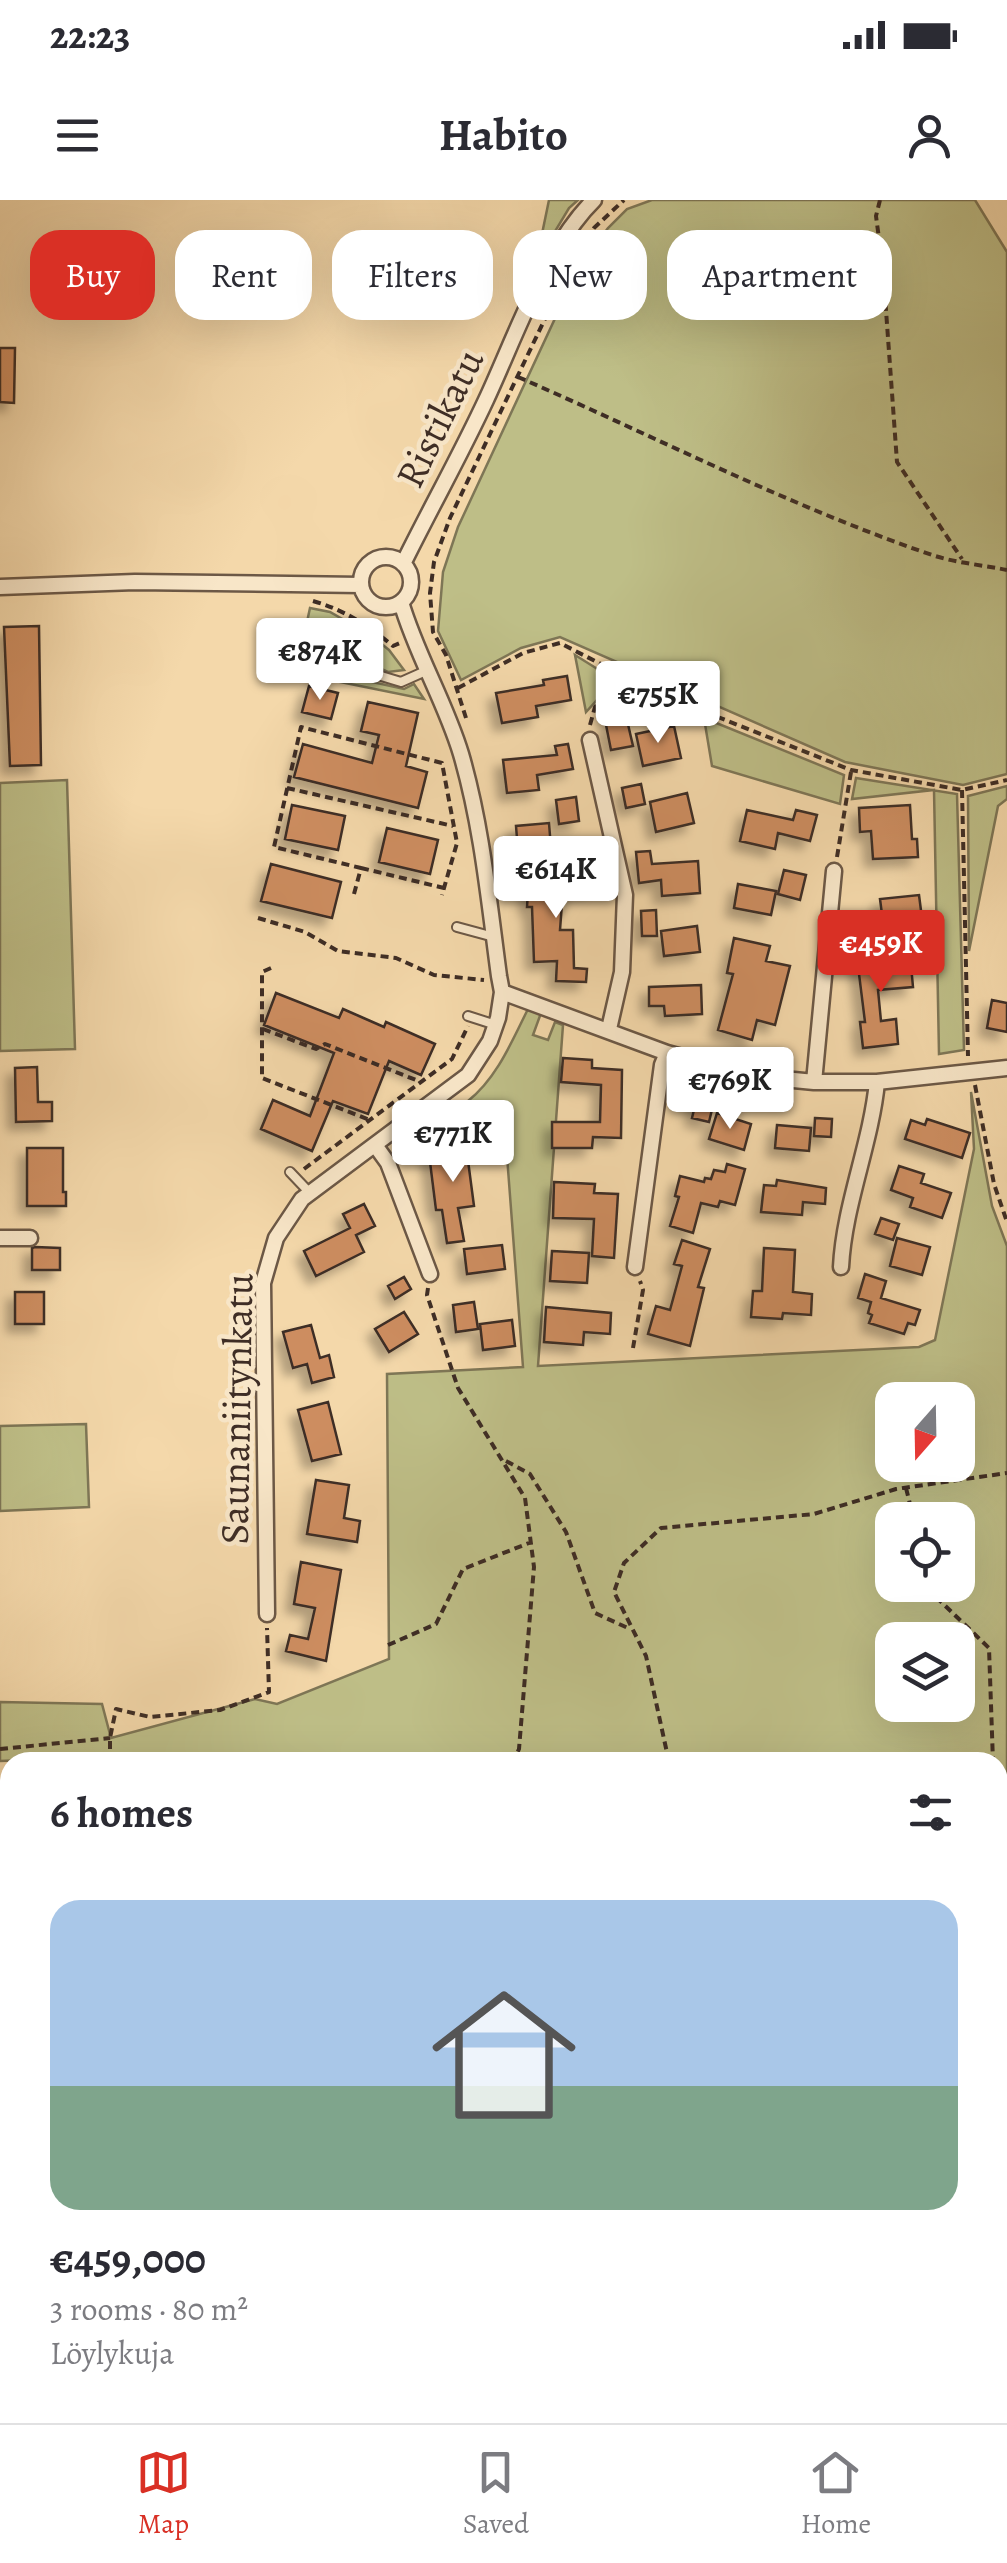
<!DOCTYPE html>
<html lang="en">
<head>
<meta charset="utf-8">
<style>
	:root { --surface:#fff; --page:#f7f7f7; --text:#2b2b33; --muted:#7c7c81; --line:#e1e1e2; --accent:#d93025 }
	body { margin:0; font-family:Alegreya,serif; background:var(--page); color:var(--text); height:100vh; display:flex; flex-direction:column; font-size:38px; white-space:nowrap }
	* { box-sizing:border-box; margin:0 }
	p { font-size:32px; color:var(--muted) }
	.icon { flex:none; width:55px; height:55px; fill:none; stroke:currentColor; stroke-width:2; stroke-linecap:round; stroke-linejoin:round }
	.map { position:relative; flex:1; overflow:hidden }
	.details { position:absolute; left:0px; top:1552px; width:1008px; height:672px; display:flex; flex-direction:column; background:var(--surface); border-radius:30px 30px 0 0; box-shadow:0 10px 40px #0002 }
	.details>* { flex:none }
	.banner { position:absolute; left:30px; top:30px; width:948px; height:90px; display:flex; gap:20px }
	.needle { width:65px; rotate:200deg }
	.buttons { position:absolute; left:875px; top:1182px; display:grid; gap:20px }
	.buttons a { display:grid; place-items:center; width:100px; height:100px; border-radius:20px; background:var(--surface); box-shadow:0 10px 40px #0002; font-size:50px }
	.price { position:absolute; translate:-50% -85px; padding:0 22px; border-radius:10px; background:#fff; color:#222; font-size:32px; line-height:65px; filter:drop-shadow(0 2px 5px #0008) }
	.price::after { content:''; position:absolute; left:50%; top:60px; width:30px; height:22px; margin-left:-15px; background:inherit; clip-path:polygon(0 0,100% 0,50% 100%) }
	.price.on { background:var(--accent); color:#fff }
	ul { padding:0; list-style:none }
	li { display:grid; align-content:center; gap:20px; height:530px; padding:0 50px }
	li+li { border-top:2px solid var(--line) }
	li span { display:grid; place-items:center; height:310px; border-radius:30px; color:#555 }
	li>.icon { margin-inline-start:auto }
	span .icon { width:180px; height:180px; fill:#fffc; stroke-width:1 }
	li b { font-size:42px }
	h2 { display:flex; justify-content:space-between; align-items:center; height:120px; padding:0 50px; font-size:42px }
	.pill { padding:0 35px; border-radius:30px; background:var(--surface); box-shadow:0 10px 40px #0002; font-size:35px; line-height:90px }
	.pill.on { background:var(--accent); color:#fff }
	.status { display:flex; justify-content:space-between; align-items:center; height:70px; padding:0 50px; background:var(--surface); direction:ltr }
	.status svg { height:28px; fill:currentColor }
	header { display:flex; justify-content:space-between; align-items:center; height:130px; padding:0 50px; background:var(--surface); font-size:45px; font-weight:600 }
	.tabs { display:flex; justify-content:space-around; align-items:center; height:140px; border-top:2px solid var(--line); background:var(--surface); font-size:28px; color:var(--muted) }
	.tabs a { display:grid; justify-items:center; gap:5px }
	.tabs .on { color:var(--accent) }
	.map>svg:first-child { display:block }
	.green { fill:#bebe87; stroke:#7e7656; stroke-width:2.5; fill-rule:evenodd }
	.building { fill:#cd8d60; stroke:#3e2d25; stroke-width:2.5; filter:url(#shadow) }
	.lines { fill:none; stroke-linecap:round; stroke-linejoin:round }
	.lane-casing { stroke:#6c5846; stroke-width:12 }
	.street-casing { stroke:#6c5846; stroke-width:19 }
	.path { stroke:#3e2d25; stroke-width:4; stroke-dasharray:8 5; stroke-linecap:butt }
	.lane { stroke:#f8e6c8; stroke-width:8 }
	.street { stroke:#f8e6c8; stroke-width:14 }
	.labels { text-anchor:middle; stroke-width:9; stroke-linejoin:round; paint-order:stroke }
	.street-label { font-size:40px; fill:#3e2d25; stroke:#f8e6c8 }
</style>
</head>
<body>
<div class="status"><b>22:23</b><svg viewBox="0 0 49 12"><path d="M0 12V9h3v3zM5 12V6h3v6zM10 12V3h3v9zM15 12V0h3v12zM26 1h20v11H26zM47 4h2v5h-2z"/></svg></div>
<header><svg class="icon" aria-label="menu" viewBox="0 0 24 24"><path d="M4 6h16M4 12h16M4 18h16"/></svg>Habito<svg class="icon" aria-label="person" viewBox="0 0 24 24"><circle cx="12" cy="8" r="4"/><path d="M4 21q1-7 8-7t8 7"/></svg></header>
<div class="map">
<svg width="1007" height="2223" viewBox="0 0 1007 2223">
	<defs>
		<filter id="shadow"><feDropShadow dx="-8" dy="8" stdDeviation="5" flood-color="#0004"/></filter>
	</defs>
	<rect width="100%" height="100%" fill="#f4d8aa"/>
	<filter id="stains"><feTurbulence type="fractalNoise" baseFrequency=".002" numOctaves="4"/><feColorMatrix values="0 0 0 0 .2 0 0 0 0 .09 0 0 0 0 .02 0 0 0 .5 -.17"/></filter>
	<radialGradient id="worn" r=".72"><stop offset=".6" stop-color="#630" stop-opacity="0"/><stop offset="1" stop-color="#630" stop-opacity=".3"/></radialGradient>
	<path class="green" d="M 549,0 L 578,0 L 569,8 L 536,63 Z
		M 652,0 L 975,0 L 1007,52 L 1007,574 L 963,585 L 845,562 L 560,437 L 521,448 L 461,480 L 438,431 L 443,372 L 458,327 L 579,67 L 608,28 L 627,9 Z
		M 310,408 L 330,412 L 370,435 L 361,449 L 351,451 L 318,442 L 313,469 L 404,489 L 414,484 L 424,499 L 296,473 Z
		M 374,438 L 389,450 L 404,470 L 388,472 L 368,463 L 364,452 Z
		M 575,455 L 615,480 L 586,512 Z
		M 623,487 L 663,502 L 599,518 L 602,508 Z
		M 704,518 L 844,575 L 840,604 L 712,566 Z
		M 856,578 L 957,594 L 964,850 L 939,854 L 934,590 L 852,599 Z
		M 67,580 L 75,849 L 0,851 L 0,583 Z
		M 1007,586 L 1007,599 L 998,606 L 969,751 L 968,596 Z
		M 528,809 L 541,813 L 533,835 L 548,840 L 555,822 L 563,825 L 538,1166 L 919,1147 L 935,1140 L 974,949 L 971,892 L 992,1006 L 1007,1046 L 1007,2223 L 0,2223 L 0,1865 L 10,1865 L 10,2215 L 998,2215 L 998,1562 L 83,1562 L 82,1558 L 0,1561 L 0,1502 L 102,1504 L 111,1538 L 255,1499 L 277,1504 L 389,1459 L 387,1174 L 523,1167 L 507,956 L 488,919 L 468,901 C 497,878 512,841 528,809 ZM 892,1200 L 958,1200 L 958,1265 L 892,1265 ZM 892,1320 L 958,1320 L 958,1385 L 892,1385 ZM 892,1440 L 958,1440 L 958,1505 L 892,1505 Z
		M 86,1224 L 89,1307 L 0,1311 L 0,1226 Z"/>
	<path class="building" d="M 0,148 L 15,148 L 14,203 L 0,202 Z
		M 39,426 L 41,565 L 10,566 L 4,427 Z
		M 567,476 L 571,500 L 536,506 L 538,517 L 502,523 L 496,493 L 544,485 L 543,480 Z
		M 309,486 L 338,493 L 331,519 L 302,512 Z
		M 368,502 L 418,513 L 406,566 L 427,572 L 418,608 L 294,577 L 303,544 L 372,563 L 379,535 L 361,531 Z
		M 627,520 L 633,546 L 611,550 L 606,525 Z
		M 674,526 L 681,558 L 643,566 L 636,534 Z
		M 568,544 L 573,569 L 537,575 L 539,590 L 507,593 L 503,560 L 557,555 L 555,546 Z
		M 641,584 L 645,604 L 626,608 L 622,588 Z
		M 687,593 L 694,623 L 656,632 L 650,602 Z
		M 576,597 L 579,621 L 559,624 L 556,600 Z
		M 292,605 L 345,616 L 338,650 L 285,639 Z
		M 910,605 L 912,639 L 917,639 L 918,657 L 873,659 L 871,631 L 860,632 L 859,608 Z
		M 747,610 L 793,620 L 796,610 L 817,615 L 810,641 L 778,633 L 775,649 L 740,641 Z
		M 549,623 L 551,648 L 518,651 L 516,626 Z
		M 387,628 L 438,640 L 430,674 L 379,662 Z
		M 650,651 L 652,664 L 698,661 L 700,693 L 662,696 L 661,680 L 639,683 L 636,652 Z
		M 589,662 L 592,688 L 563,690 L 560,730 L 573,730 L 574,768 L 587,769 L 586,782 L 556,781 L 557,761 L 534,762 L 532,707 L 527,707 L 529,675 L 576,678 L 575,663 Z
		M 271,664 L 341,682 L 332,718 L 261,701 Z
		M 784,670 L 806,675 L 800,700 L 778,694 Z
		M 738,684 L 776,691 L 771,715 L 734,708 Z
		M 919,695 L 923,726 L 884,730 L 880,699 Z
		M 656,710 L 657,736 L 642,736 L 641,711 Z
		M 697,726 L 700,752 L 664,756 L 661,731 Z
		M 734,738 L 770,746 L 766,761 L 790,766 L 775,825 L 757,820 L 752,840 L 718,830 L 733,774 L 727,773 Z
		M 910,754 L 913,787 L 878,790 L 881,821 L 896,819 L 898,844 L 863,848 L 860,822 L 865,822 L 857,758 Z
		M 701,785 L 702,814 L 665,816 L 664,806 L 649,806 L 649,787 Z
		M 276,793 L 339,818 L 343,809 L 384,827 L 386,822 L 435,844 L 421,875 L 389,861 L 368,914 L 333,901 L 312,951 L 261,929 L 273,900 L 310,916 L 334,853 L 264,825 Z
		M 992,800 L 1007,803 L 1007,832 L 987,828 Z
		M 563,858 L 592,860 L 592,868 L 622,870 L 621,938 L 593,937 L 592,948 L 552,948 L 552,922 L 600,922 L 601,885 L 561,882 Z
		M 37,867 L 38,902 L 52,902 L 52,921 L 16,922 L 15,868 Z
		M 698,893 L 715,897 L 709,922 L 692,918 Z
		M 717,913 L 751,924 L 744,950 L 709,939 Z
		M 815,918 L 832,919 L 831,937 L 814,936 Z
		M 927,919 L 970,933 L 962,958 L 905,939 L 911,920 L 925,925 Z
		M 777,925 L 811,928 L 809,951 L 775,948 Z
		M 474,938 L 475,953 L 467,953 L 474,1006 L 458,1008 L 464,1041 L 447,1043 L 442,1010 L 436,1010 L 429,954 L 450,952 L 449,940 Z
		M 27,948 L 63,948 L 63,992 L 66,992 L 66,1006 L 27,1006 Z
		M 727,964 L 745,969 L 735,1005 L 720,1001 L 718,1007 L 701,1003 L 693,1033 L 670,1026 L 679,997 L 675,996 L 680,976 L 704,982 L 705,978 L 711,979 L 714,970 L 725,972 Z
		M 899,966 L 924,974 L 921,983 L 951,993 L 942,1018 L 910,1007 L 913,998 L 891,990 Z
		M 777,980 L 826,988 L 825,1004 L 803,1002 L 802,1015 L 761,1012 L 764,985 L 776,986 Z
		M 554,982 L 595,984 L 594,993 L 618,994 L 614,1058 L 592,1056 L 594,1019 L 553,1018 Z
		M 364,1004 L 375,1026 L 356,1035 L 364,1052 L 316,1076 L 304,1051 L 350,1028 L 343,1014 Z
		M 881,1018 L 899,1024 L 893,1040 L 875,1034 Z
		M 897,1038 L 930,1047 L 922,1075 L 890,1066 Z
		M 682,1040 L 710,1049 L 698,1087 L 704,1088 L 690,1146 L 648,1134 L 656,1106 L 670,1110 L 682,1066 L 674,1064 Z
		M 502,1045 L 505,1069 L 467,1074 L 464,1049 Z
		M 35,1047 L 60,1048 L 60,1070 L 32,1070 L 32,1048 Z
		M 764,1048 L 795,1050 L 793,1092 L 812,1094 L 811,1115 L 783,1113 L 782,1119 L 751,1117 L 753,1091 L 762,1091 Z
		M 552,1051 L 589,1053 L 587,1083 L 550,1081 Z
		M 865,1074 L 886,1081 L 881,1098 L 920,1110 L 915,1125 L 908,1123 L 904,1134 L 869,1123 L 872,1115 L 868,1113 L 871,1102 L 858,1098 Z
		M 404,1077 L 411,1089 L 395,1099 L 388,1086 Z
		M 15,1092 L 44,1092 L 44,1124 L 15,1124 Z
		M 474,1102 L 478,1129 L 456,1132 L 453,1105 Z
		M 546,1107 L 611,1113 L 610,1134 L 584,1132 L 583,1145 L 544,1142 Z
		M 404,1112 L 418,1134 L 389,1152 L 375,1129 Z
		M 512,1120 L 515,1146 L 483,1150 L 480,1124 Z
		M 311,1125 L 320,1158 L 329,1155 L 334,1177 L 312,1183 L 307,1164 L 293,1168 L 283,1132 Z
		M 328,1202 L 341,1254 L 312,1261 L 298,1210 Z
		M 316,1280 L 349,1285 L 344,1318 L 360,1321 L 357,1342 L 307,1334 Z
		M 301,1362 L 341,1370 L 326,1461 L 286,1451 L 290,1435 L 308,1439 L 315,1408 L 294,1404 Z"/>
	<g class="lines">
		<g class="lane-casing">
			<path id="lane" d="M 348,466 L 401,482 L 428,470
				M 457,727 L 494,737
				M 468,816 L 496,825
				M 290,972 L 310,993"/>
		</g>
		<g class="street-casing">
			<path id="street" d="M361 382a25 25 0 1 1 50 0a25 25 0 1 1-50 0Z
				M 403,364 C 430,309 460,256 486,200 C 515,138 546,47 594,0
				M 0,387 L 135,382 L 361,385
				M 590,540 L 625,695 L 622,772 L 609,829
				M 502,792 L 667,853 L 753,876 L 814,882 L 877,882 L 1007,868
				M 814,882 L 834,671
				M 375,945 L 388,963 L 430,1074
				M 0,1038 L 30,1038
				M 635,1067 L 662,865 L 667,853
				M 841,1067 C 844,1005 871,944 877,882
				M 267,1414 L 263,1083 L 276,1038 L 302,999 L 468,875 L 490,841 L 498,818 L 502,792 L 499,776 C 489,702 482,626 461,554 C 445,501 416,454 401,402"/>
		</g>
		<path class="path" d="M 880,0 L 876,16 L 883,69 L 897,262 L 962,359
			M 518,177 C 656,237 789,306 932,355 C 956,363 983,365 1007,370
			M 313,401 C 344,410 368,425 393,446 L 400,443
			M 458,488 L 523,453 L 560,443 L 655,492 L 851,570 L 962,590 L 1007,580
			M 466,518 L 446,455 L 433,432 L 430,393 L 434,362 L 450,318 L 572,62 L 594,28 L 624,0
			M 590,525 L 595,507 L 622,478
			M 287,588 L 453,626
			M 962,590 L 968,856
			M 837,657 L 851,572
			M 361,668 L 444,688
			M 354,694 L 361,668 L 274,647 L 301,527 L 442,563 L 457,643 L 442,695
			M 258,718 L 305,732 L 338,751 L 396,758 L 434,775 L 484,780
			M 271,768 L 262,772 L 262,878 L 370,920
			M 263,829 L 316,849 L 325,844 L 421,882
			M 975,885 L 994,984 L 1007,1022
			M 304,969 L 452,859 L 468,826
			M 428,1088 L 427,1095 L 458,1188 L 525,1298 L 534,1367 L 519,1549 L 513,1562
			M 633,1148 L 643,1090 L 640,1081
			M 506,1261 L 530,1274 L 566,1332 L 595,1413 L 630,1429
			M 906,1288 L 914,1320
			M 932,1385 L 934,1395 L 989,1448 L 993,1562
			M 388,1445 L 436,1424 L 463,1369 L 529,1343
			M 0,1549 L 110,1538
			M 110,1562 L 110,1538 L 116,1509 L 150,1517 L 220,1510 L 269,1492 L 267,1428
			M 669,1562 L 646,1456 L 614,1392 L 624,1363 L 661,1328 L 814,1314 L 896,1289 L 1007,1273
			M 998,1649 L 1007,1663
			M 0,2162 L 10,2167
			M 998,2162 L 1007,2147
			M 113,2215 L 115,2223
			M 116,2215 L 124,2223
			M 299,2215 L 299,2223
			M 485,2215 L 489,2223
			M 760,2215 L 768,2223
			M 393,2223 L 394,2215
			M 648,2223 L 652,2215
			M 960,2223 L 965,2215"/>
		<use href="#lane" class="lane"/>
		<use href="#street" class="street"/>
	</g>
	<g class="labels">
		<g class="street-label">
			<text transform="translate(439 218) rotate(-64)" y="14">Ristikatu</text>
			<text transform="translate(236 1209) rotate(-89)" y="14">Saunaniitynkatu</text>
		</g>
	</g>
	<rect width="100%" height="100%" filter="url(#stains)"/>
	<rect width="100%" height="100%" fill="url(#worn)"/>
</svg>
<div class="buttons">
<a><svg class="needle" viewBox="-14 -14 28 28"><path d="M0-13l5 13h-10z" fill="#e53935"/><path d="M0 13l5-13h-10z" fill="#7c7c81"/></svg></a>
<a><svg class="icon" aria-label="locate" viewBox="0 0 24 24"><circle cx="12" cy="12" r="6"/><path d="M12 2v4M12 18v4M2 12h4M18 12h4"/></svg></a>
<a><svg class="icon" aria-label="layers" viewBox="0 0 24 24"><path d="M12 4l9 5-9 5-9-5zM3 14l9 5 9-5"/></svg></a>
</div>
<b class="price" style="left:320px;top:503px">€874K</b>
<b class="price" style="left:658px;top:546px">€755K</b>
<b class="price" style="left:556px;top:721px">€614K</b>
<b class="price on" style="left:881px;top:795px">€459K</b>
<b class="price" style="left:730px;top:932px">€769K</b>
<b class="price" style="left:453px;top:985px">€771K</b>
<div class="banner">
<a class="pill on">Buy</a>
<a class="pill">Rent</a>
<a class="pill">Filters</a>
<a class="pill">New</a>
<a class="pill">Apartment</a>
</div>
<section class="details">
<h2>6 homes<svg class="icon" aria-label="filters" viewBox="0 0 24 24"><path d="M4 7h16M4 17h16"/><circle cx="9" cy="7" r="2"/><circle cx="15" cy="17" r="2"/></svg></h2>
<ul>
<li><span style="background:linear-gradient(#a9c7e8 60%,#7fa58c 0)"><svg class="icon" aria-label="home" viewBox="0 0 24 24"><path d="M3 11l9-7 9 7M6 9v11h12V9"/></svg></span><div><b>€459,000</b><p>3 rooms · 80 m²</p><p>Löylykuja</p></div></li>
</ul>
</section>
</div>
<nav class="tabs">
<a class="on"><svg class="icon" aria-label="map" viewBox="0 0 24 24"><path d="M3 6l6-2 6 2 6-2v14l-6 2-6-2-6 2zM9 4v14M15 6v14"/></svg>Map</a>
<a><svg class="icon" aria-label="saved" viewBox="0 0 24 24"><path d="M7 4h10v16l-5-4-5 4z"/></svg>Saved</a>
<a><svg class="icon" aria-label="home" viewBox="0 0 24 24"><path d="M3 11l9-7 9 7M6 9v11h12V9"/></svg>Home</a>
</nav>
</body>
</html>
